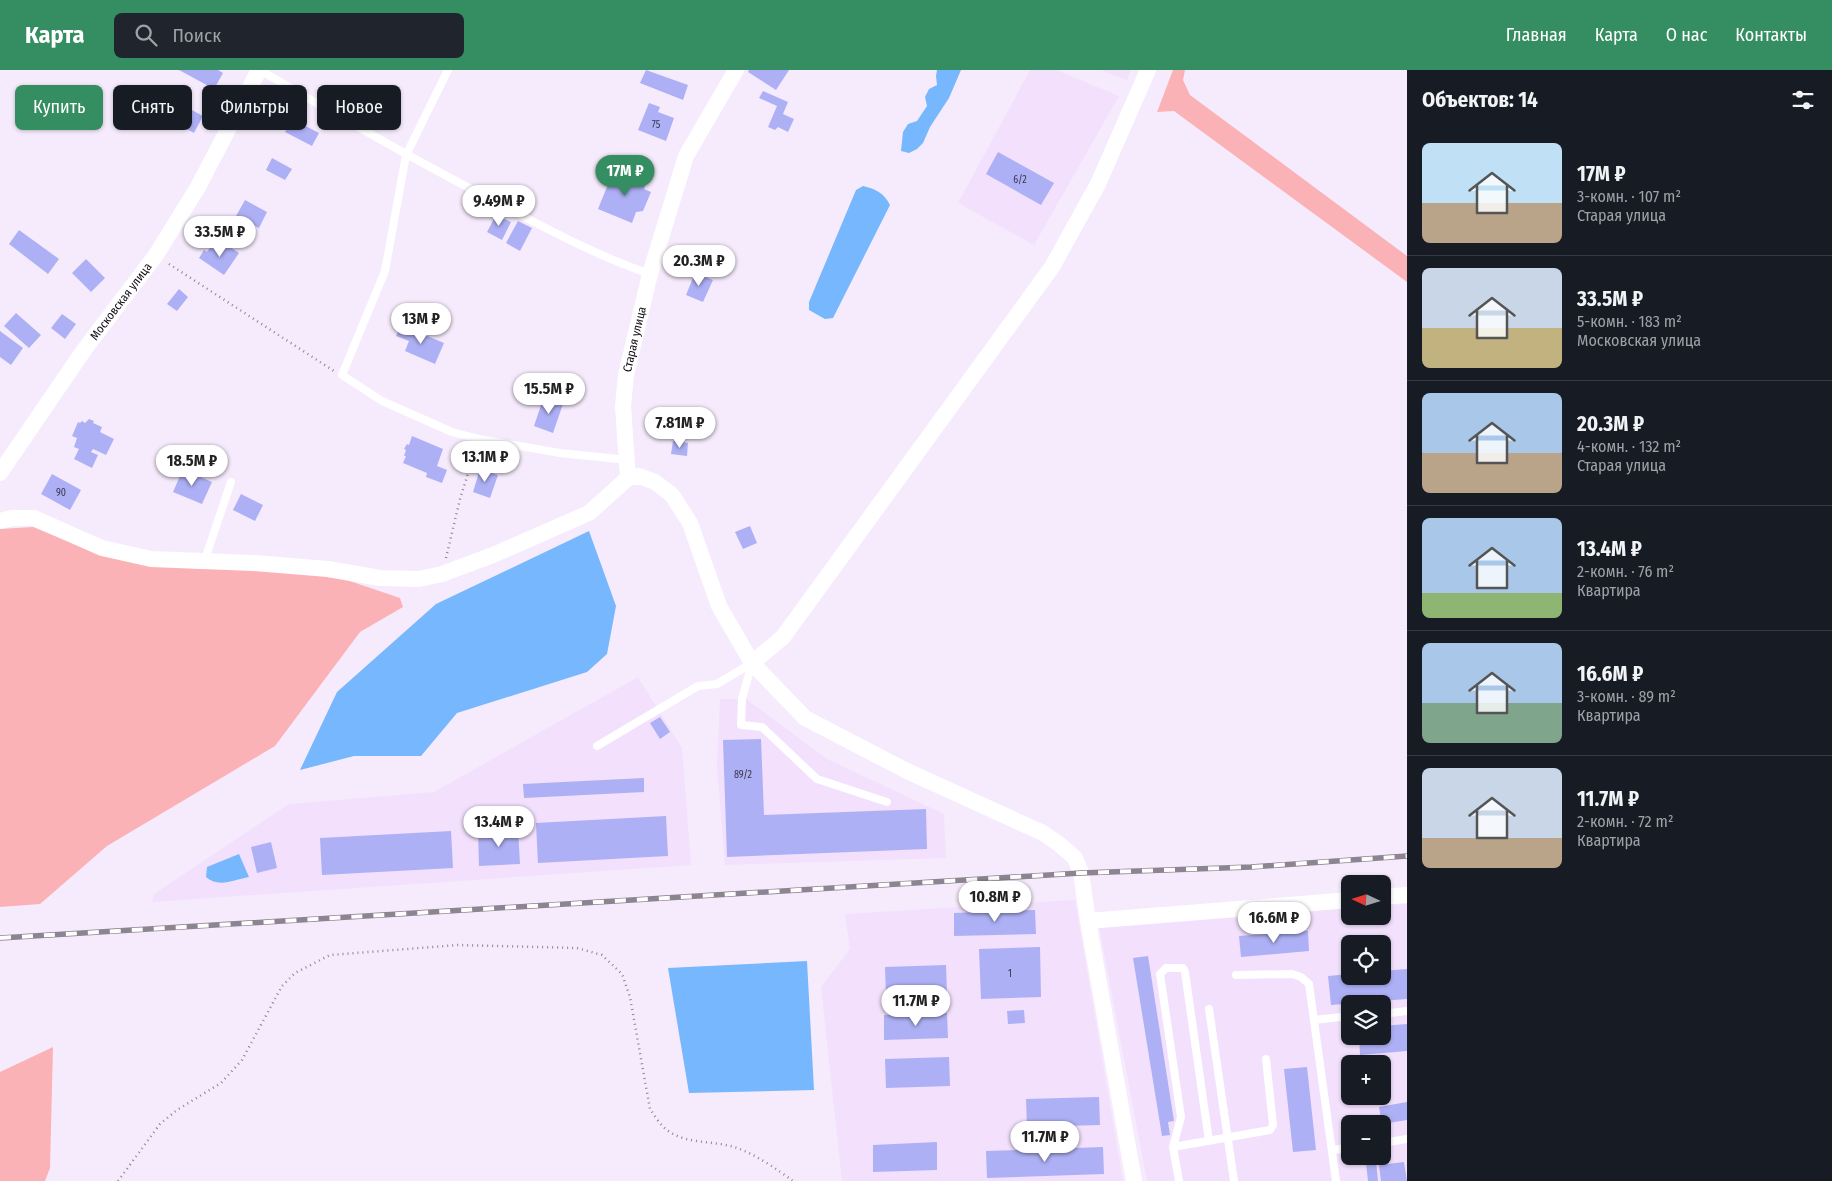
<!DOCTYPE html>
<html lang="ru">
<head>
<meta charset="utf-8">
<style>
	:root { --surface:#171b24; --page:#20242c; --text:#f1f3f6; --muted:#9ea1a6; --line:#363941; --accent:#358d62 }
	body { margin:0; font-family:"Fira Sans Condensed",sans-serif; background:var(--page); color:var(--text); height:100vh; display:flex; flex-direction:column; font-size:19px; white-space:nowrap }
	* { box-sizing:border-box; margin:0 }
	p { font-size:16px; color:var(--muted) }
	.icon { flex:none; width:28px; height:28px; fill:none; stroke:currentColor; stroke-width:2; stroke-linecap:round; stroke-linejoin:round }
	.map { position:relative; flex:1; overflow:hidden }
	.details { display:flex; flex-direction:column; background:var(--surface); width:425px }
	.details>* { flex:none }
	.hud { position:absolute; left:15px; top:15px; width:475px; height:45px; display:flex; gap:10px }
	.needle { width:32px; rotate:274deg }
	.controls { position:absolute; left:1341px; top:805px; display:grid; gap:10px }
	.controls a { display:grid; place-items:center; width:50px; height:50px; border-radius:8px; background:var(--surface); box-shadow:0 1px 4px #0004; font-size:25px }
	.price { position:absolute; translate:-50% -42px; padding:0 11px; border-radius:18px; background:#fff; color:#222; font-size:16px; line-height:32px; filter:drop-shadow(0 1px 2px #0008) }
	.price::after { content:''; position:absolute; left:50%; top:30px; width:15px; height:11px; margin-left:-8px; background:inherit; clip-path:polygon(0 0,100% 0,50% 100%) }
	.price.active { background:var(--accent); color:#fff }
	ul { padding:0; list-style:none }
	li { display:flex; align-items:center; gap:15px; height:125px; padding:0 15px }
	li+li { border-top:1px solid var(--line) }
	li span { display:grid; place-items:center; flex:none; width:140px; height:100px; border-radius:8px; color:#555 }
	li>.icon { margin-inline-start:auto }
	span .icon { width:60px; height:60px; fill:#fffc; stroke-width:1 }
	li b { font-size:21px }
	h2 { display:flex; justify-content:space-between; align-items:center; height:60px; padding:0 15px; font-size:21px }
	.chip { padding:0 18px; border-radius:8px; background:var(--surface); box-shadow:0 1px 4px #0004; font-size:18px; line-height:45px }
	.chip.active { background:var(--accent); color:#fff }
	header { display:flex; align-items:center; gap:30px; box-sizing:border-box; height:70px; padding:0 25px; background:var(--accent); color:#fff }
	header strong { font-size:24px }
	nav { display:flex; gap:28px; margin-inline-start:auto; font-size:18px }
	.search { width:350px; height:45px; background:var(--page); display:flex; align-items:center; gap:12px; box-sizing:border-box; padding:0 18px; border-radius:8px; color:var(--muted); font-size:19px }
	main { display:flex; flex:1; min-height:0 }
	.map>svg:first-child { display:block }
	.built { fill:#f2e0fd; fill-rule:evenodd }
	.green { fill:#fbb2b6 }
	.water { fill:#76b7fd }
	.building { fill:#aeb0f5 }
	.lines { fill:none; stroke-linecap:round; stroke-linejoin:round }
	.path { stroke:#8e8592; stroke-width:2.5; stroke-dasharray:1 4; stroke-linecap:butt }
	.lane { stroke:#fff; stroke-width:8 }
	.street { stroke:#fff; stroke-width:16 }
	.rail-casing { stroke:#8c8490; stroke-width:5.5 }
	.rail { stroke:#fdfdfd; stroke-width:4; stroke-dasharray:11; stroke-linecap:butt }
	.labels { text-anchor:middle; stroke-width:4; stroke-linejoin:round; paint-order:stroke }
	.number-label { font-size:10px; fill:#3a364e }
	.street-label { font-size:12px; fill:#130e16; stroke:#fdfdfd }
</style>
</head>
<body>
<header>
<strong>Карта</strong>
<div class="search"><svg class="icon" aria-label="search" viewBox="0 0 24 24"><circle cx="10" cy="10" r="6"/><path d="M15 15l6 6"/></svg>Поиск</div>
<nav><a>Главная</a><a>Карта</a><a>О нас</a><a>Контакты</a></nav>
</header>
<main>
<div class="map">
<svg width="1407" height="1111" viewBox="0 0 1407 1111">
	<rect width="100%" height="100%" fill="#f6ebfc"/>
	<path class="built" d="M 1030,0 L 1056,0 L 1119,26 L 1034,175 L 958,133 Z
		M 1101,0 L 1131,0 L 1127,10 Z
		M 638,607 L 682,678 L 691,795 L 152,832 L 154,824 L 289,734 L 434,722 Z
		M 720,629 L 746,629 L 827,689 L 944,744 L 946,788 L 725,795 L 717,697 Z
		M 1075,830 L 1123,1111 L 842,1111 L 821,917 L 850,879 L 845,844 Z
		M 1407,834 L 1407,1111 L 1147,1111 L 1099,856 L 1350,838 L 1350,846 L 1382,846 L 1383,835 ZM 1350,874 L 1382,874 L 1382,906 L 1350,906 ZM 1350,934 L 1382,934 L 1382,966 L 1350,966 ZM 1350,994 L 1382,994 L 1382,1026 L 1350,1026 ZM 1350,1054 L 1382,1054 L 1382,1086 L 1350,1086 Z"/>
	<path class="green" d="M 1173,0 L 1185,0 L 1183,10 L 1190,25 L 1407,186 L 1407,212 L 1174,41 L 1157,42 Z
		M 33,457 L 99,484 L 149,494 L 200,499 L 252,499 L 326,503 L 400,528 L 403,537 L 360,562 L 275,676 L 107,776 L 40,834 L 0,837 L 0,459 Z
		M 53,977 L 50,1098 L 45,1111 L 0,1111 L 0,1002 Z"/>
	<path class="water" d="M 937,0 L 961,0 L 949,28 L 930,57 L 923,73 L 917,79 L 909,83 L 901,81 L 903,62 L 908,54 L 917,51 L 927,36 L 925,27 L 929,19 L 937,15 L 936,6 Z
		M 863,116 C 876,119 884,123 890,135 L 833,248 L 825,249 L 809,240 L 809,232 L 856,120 Z
		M 589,461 L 616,536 L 607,584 L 587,602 L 457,643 L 421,686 L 354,686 L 300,700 L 337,622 L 436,534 Z
		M 239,784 L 249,807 C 233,810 219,818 206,807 L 207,797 Z
		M 807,891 L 814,1020 L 689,1023 L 668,898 Z"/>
	<path class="building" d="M 179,0 L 218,0 L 223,3 L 214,19 Z
		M 646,0 L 688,15 L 683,30 L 640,13 Z
		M 749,0 L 789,0 L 776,20 L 748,2 Z
		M 763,21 L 788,32 L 783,44 L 794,49 L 788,62 L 778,57 L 775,60 L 768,57 L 777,36 L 759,28 Z
		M 177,32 L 203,46 L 194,63 L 168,49 Z
		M 649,33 L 660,37 L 658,42 L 674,48 L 666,71 L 638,60 Z
		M 292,49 L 319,63 L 312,76 L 285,62 Z
		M 998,82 L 1054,113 L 1041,135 L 986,104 Z
		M 272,88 L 292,99 L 285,110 L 266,100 Z
		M 624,100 L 648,109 L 644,119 L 651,122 L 643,141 L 636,142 L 632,153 L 598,139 L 611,107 L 620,111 Z
		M 245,130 L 267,142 L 259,158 L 236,146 Z
		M 496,145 L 511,152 L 502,170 L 487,162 Z
		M 518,151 L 532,158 L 520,181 L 506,173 Z
		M 19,160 L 59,189 L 48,204 L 9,174 Z
		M 224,173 L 239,183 L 224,205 L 199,188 L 204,180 L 207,182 L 211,176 L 219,182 Z
		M 86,189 L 105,208 L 91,222 L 72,203 Z
		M 695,203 L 713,210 L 703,232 L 686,225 Z
		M 179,219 L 188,227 L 177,241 L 167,234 Z
		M 16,243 L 41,265 L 29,278 L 4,256 Z
		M 62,244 L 76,254 L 65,269 L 51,258 Z
		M 401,255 L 444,273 L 435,294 L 405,281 L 409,271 L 396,266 Z
		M 0,261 L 23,278 L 11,295 L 0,287 Z
		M 554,327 L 564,331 L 553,363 L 534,356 L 542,332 L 551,335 Z
		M 89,349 L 94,351 L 93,353 L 102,357 L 100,362 L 114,369 L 106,385 L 93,379 L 91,382 L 98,385 L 92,398 L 74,389 L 79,379 L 74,377 L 77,368 L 72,366 L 78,352 L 80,353 L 82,351 L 85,353 Z
		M 412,366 L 443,379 L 437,396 L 447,400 L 442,413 L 426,407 L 427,403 L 403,393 L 406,386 L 404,386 L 406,380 L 404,379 L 407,374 L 409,375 Z
		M 673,371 L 688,373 L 687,386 L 671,384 Z
		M 183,399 L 212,412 L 202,434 L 173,422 Z
		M 480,399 L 498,405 L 490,428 L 473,422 Z
		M 52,404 L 81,420 L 70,440 L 41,424 Z
		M 241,424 L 263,435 L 255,451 L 233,440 Z
		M 750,456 L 757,473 L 743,479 L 735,462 Z
		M 660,647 L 670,662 L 660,669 L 650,653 Z
		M 761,669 L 764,745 L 926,739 L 927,779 L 727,787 L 723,670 Z
		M 644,708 L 644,722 L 524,728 L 523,714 Z
		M 666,746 L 668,786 L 538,793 L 536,753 Z
		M 518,759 L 520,794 L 479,796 L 478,761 Z
		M 451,761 L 453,798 L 322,805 L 320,768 Z
		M 271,772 L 277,798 L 257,803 L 251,777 Z
		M 1035,840 L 1036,864 L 954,866 L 954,843 Z
		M 1308,861 L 1309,881 L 1241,887 L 1239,866 Z
		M 1040,877 L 1041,927 L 981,929 L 979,879 Z
		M 1148,886 L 1174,1051 L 1168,1052 L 1170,1065 L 1162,1066 L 1133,888 Z
		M 946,895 L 947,925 L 886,927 L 885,897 Z
		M 1407,899 L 1407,929 L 1331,935 L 1328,906 L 1350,904 L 1350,906 L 1382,906 L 1382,901 Z
		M 1024,940 L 1025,953 L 1008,954 L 1007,941 Z
		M 947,943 L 948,968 L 884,970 L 884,945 Z
		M 1407,954 L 1407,981 L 1360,985 L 1359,966 L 1382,966 L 1382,956 Z
		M 949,987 L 950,1016 L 886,1018 L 885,989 Z
		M 1307,997 L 1316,1080 L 1293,1082 L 1284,999 Z
		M 1099,1027 L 1100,1055 L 1027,1057 L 1026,1029 Z
		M 1407,1032 L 1407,1050 L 1382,1054 L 1379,1037 Z
		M 937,1072 L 937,1100 L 873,1102 L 873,1075 Z
		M 1103,1077 L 1104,1104 L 987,1108 L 986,1081 Z
		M 1376,1091 L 1378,1111 L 1368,1111 L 1366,1093 Z
		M 1404,1092 L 1407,1111 L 1381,1111 L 1379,1095 Z"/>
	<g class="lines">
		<path class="path" d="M 169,194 L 334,301
			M 446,488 L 460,429 L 476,378
			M 118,1111 L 160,1054 L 177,1040 L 221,1013 L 242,990 L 282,916 L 295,903 L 330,885 L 458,875 L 577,878 L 602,885 L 622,904 L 630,927 L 650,1039 C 655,1046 660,1055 667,1060 C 686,1075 715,1070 737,1078 C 755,1084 778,1100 793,1111"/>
		<path class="lane" d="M 260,0 C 336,45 413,89 492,130 C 544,157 594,185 650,204
			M 448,0 L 406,85 L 385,201 L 342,305 L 382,331 L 452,362 L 479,369 L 560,383 L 628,390
			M 204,492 L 231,412
			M 752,593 L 742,629 L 741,655 L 762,657 L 817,709 L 887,732
			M 597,676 L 698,616 L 717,614 L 752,593
			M 1236,905 L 1292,904 L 1301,907 L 1309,914 L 1336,1111
			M 1209,939 L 1234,1111
			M 1382,944 L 1407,941
			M 1314,950 L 1350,946
			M 1382,1073 L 1407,1069
			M 1173,1077 L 1270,1060 L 1273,1055 L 1266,989
			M 1332,1080 L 1350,1078
			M 1179,1111 L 1173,1077 L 1181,1047 L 1160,904 L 1166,898 L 1183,898 L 1185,902 L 1209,1071"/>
		<g class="street">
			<path id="s1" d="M 0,403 L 84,280 L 156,185 L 198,117 L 259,0"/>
			<path id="s2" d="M 628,408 L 623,336 L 626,305 L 650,204 L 686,86 L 736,0"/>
			<path d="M 0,451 L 12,448 L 34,448 L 102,478 L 151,489 L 253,493 L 328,499 L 380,508 L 419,509 L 442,504 L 493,485 L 589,443 L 628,408 L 639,406 L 655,412 L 672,425 L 690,453 L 719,536 L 752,593 L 805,648 L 907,701 L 1043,763 L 1059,774 L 1075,788 L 1081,803 L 1088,851 L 1134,1111"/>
			<path d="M 752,593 L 783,567 L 1052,197 L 1098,114 L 1148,0"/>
			<path d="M 1382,827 L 1407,825"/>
			<path d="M 1088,851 L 1350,830"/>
		</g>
		<g class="rail-casing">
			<path id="rail" d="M 0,868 L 1081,803 L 1251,797 L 1407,786"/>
		</g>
		<use href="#rail" class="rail"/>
	</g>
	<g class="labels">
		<g class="number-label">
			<text x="656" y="58">75</text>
			<text x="1020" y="113">6/2</text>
			<text x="61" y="426">90</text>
			<text x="743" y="708">89/2</text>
			<text x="1010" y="907">1</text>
		</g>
		<g class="street-label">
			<text dy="4" stroke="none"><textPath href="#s1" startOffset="210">Московская улица</textPath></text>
			<text dy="4" stroke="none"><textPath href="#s2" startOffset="140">Старая улица</textPath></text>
		</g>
	</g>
</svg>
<div class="controls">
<a><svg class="needle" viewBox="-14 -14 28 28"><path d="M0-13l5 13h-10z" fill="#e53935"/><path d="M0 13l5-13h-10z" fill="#9ea1a6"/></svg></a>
<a><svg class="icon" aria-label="locate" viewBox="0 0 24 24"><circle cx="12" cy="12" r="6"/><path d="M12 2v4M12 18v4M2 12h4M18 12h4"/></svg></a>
<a><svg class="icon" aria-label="layers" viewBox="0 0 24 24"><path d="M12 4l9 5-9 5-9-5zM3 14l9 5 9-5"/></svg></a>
<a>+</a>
<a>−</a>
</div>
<b class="price active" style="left:625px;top:127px">17M ₽</b>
<b class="price" style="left:499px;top:157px">9.49M ₽</b>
<b class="price" style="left:220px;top:188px">33.5M ₽</b>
<b class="price" style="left:699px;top:217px">20.3M ₽</b>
<b class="price" style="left:421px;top:275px">13M ₽</b>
<b class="price" style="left:549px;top:345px">15.5M ₽</b>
<b class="price" style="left:680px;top:379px">7.81M ₽</b>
<b class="price" style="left:485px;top:413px">13.1M ₽</b>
<b class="price" style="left:192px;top:417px">18.5M ₽</b>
<b class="price" style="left:499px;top:778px">13.4M ₽</b>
<b class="price" style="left:995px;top:853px">10.8M ₽</b>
<b class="price" style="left:1274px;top:874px">16.6M ₽</b>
<b class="price" style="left:916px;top:957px">11.7M ₽</b>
<b class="price" style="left:1045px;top:1093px">11.7M ₽</b>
<div class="hud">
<a class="chip active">Купить</a>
<a class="chip">Снять</a>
<a class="chip">Фильтры</a>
<a class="chip">Новое</a>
</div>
</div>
<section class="details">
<h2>Объектов: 14<svg class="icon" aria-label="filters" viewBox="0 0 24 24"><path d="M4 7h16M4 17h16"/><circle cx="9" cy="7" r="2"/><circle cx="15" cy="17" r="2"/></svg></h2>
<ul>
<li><span style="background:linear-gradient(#bfe0f5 60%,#b9a48a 0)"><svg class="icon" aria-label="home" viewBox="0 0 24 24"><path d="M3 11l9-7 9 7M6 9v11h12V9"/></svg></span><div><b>17M ₽</b><p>3-комн. · 107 m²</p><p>Старая улица</p></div></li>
<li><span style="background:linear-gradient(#c9d6e8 60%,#c2b280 0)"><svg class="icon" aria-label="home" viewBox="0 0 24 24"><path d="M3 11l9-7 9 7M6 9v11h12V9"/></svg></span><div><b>33.5M ₽</b><p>5-комн. · 183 m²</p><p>Московская улица</p></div></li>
<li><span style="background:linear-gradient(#a9c7e8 60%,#b9a48a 0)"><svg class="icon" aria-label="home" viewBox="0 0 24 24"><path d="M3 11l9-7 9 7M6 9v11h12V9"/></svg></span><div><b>20.3M ₽</b><p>4-комн. · 132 m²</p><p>Старая улица</p></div></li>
<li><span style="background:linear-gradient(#a9c7e8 75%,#8fb573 0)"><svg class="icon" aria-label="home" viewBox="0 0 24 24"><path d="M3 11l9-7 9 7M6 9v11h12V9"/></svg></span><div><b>13.4M ₽</b><p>2-комн. · 76 m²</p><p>Квартира</p></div></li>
<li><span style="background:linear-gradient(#a9c7e8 60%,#7fa58c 0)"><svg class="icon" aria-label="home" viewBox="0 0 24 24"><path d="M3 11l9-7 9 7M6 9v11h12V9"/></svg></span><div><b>16.6M ₽</b><p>3-комн. · 89 m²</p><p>Квартира</p></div></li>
<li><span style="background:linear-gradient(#c9d6e8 70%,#b9a48a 0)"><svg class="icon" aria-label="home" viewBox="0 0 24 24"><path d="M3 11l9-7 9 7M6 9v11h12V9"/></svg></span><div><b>11.7M ₽</b><p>2-комн. · 72 m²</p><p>Квартира</p></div></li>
</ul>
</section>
</main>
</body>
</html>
